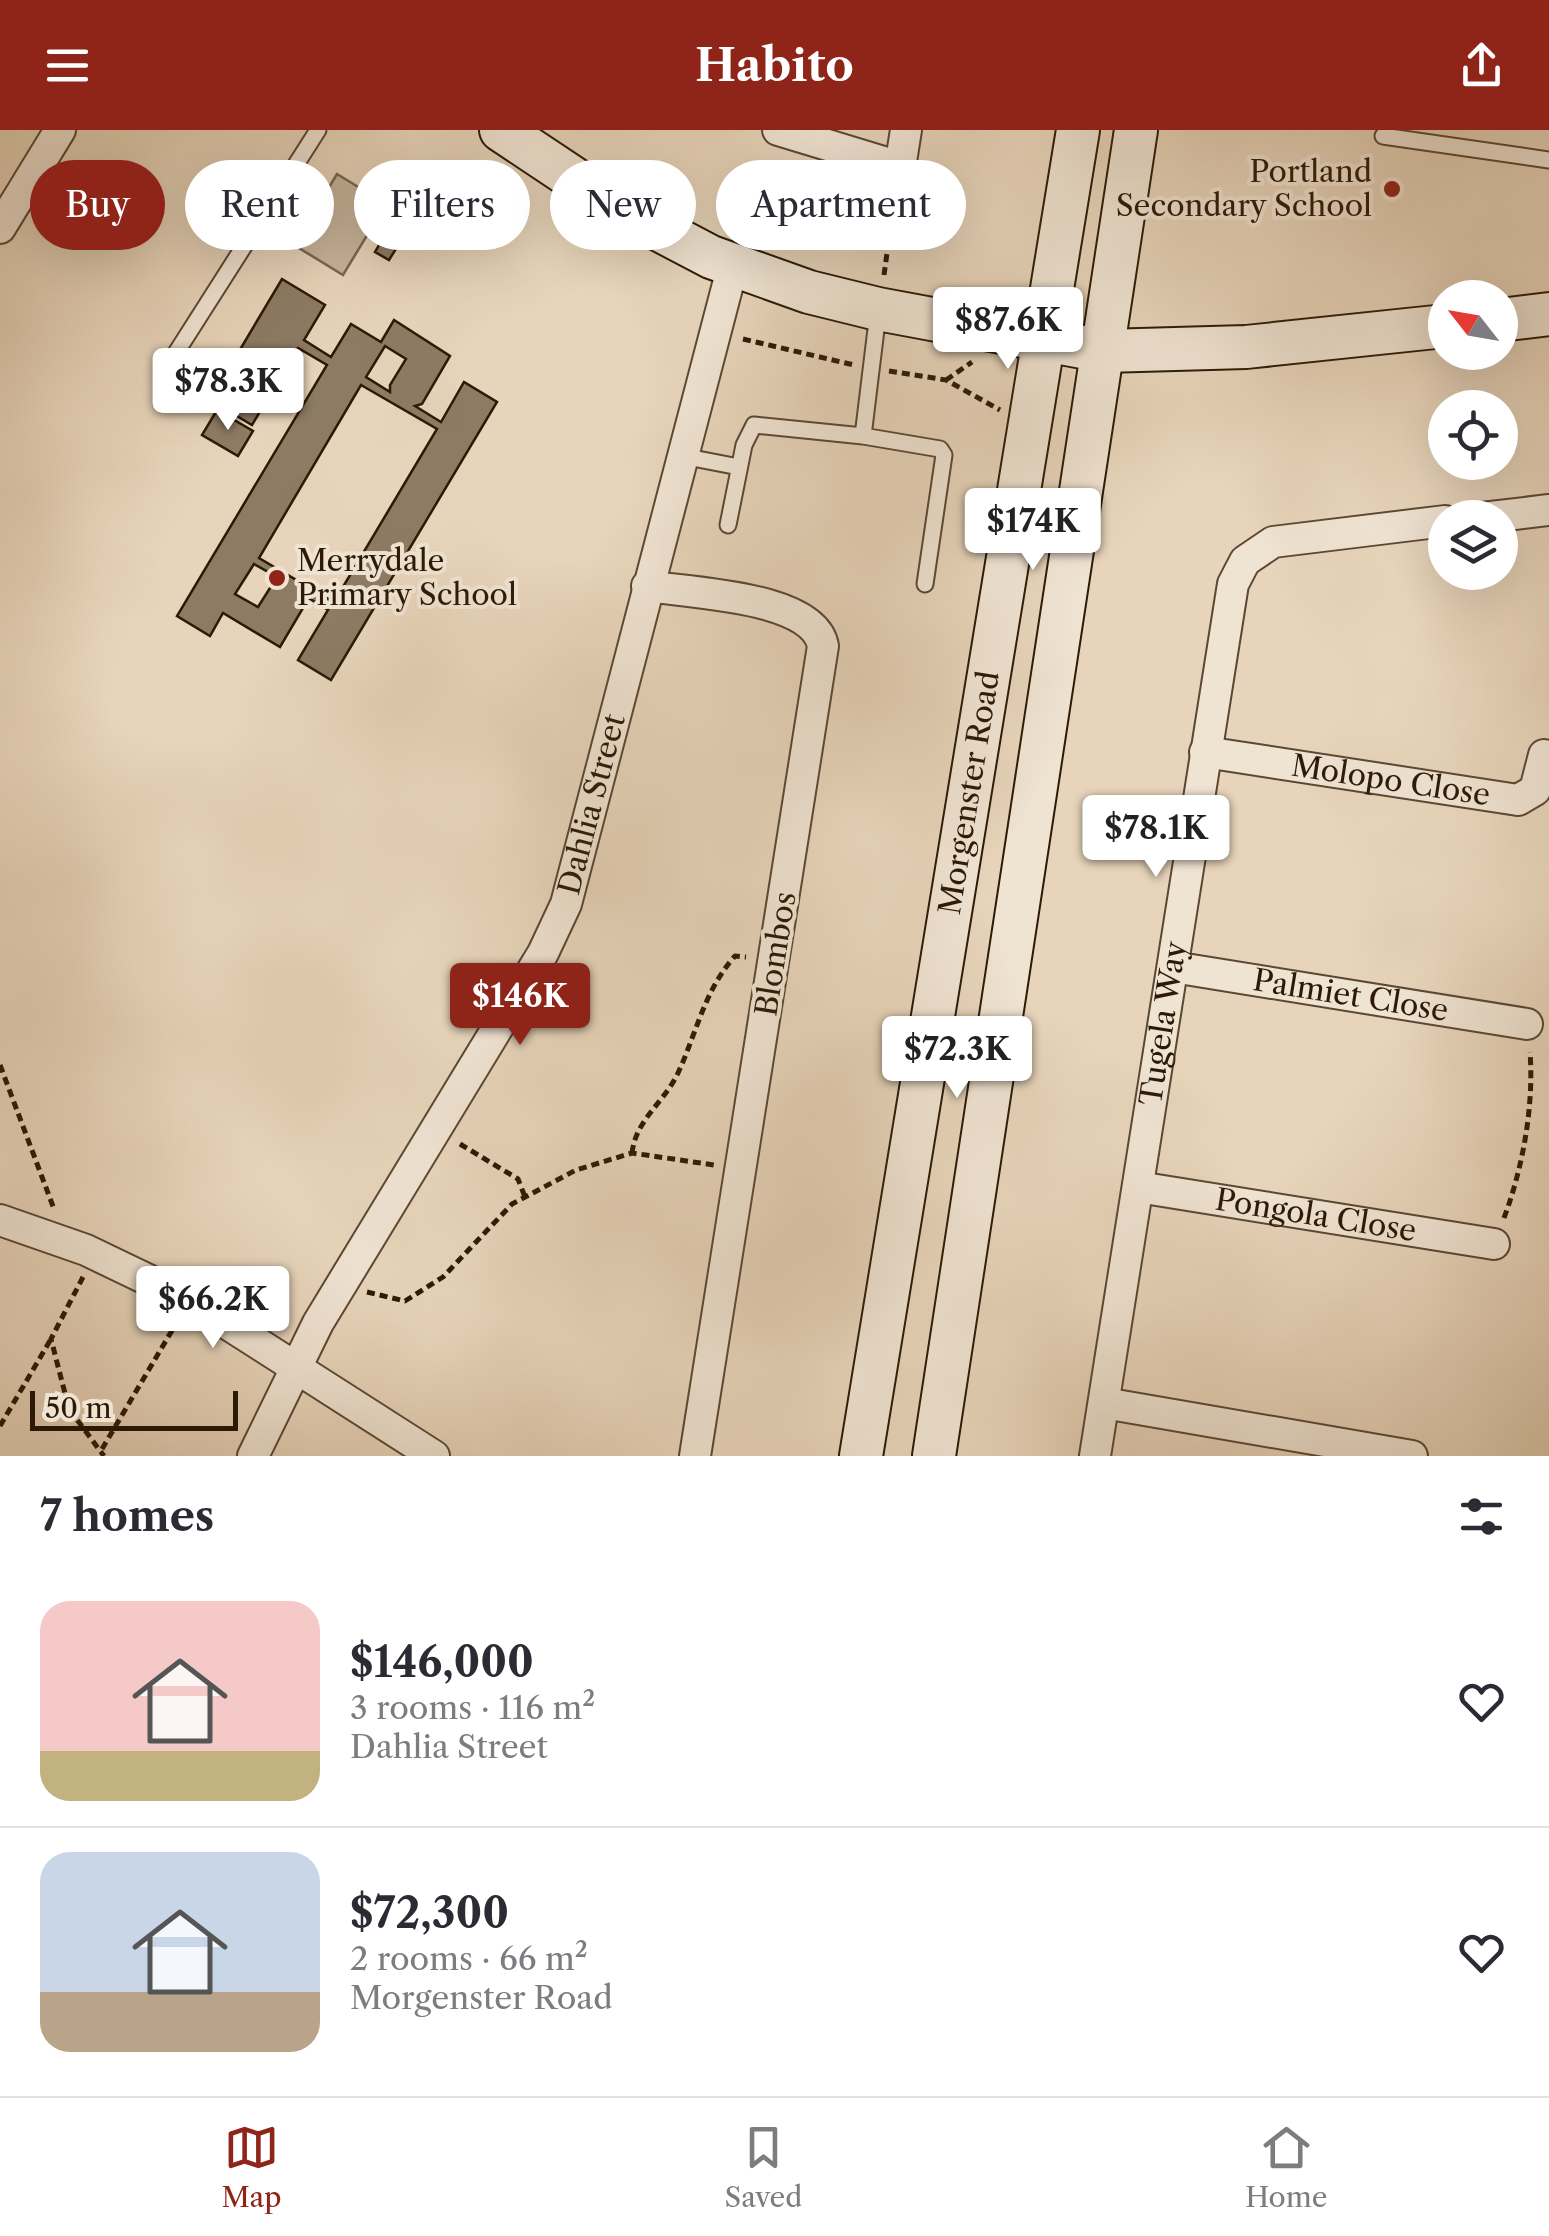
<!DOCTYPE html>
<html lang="en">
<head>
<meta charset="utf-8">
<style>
	:root { --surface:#fff; --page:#f7f7f7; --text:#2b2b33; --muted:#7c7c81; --line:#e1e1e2; --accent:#8f2418 }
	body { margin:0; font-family:"Libre Caslon Text",serif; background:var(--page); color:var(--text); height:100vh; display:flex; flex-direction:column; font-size:38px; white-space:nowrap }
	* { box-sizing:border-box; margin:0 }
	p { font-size:32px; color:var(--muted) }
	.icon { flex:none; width:55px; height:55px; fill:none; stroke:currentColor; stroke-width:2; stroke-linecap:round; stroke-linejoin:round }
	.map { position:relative; height:1326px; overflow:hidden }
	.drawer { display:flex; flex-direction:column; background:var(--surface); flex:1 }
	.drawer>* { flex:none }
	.guide { position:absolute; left:30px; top:30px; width:1000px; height:90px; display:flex; gap:20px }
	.needle { width:65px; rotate:301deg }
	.fabs { position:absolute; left:1428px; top:150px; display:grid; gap:20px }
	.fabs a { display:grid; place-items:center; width:90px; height:90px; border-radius:50%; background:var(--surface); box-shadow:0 10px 40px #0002; font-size:50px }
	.scale { position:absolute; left:30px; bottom:25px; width:208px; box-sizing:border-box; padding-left:10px; border:5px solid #2c1a06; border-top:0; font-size:28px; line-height:35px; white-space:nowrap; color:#2c1a06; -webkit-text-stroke:8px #efe3d2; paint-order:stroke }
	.price { position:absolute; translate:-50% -85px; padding:0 22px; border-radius:10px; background:#fff; color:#222; font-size:32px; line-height:65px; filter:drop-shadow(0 2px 5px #0008) }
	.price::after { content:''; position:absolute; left:50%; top:60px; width:30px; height:22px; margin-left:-15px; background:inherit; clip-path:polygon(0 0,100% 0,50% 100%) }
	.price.current { background:var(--accent); color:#fff }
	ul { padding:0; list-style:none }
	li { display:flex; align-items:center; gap:30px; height:250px; padding:0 40px }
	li+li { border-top:2px solid var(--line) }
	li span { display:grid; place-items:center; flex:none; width:280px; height:200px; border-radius:30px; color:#555 }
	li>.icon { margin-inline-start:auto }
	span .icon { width:120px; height:120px; fill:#fffc; stroke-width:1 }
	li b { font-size:42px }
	h2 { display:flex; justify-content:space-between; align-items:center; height:120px; padding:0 40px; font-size:42px }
	.chip { padding:0 35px; border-radius:45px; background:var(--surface); box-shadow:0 10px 40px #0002; font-size:35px; line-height:90px }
	.chip.current { background:var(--accent); color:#fff }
	header { display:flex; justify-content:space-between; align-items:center; height:130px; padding:0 40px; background:var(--accent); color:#fff; font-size:45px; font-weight:700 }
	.menu { display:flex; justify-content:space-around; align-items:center; height:140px; border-top:2px solid var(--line); background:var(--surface); font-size:28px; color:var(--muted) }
	.menu a { display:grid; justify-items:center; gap:5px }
	.menu .current { color:var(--accent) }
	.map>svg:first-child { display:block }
	.park { fill:#c7b49b; stroke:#7a6750; stroke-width:2.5 }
	.building { fill:#8d7b64; stroke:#2c1a06; stroke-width:2.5; fill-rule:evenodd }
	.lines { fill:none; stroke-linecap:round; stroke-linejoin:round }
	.lane-casing { stroke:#5b4833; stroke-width:19 }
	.street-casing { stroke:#5b4833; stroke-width:34 }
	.secondary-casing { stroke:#2c1a06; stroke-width:46 }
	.path { stroke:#2c1a06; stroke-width:5; stroke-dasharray:8 5; stroke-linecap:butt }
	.lane { stroke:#efe3d2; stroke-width:15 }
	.street { stroke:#efe3d2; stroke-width:30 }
	.secondary { stroke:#efe3d2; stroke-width:42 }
	.poi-dot { fill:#8f2418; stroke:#efe3d2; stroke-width:4 }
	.labels { text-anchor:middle; stroke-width:8; stroke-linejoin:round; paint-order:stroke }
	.poi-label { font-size:30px; fill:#2c1a06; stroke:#efe3d2; text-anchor:end }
	.street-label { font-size:30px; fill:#2c1a06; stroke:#efe3d2 }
</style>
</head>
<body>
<header><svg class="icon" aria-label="menu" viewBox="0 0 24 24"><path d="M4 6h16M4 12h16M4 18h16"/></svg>Habito<svg class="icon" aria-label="share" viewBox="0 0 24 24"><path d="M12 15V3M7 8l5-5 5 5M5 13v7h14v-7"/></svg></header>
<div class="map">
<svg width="1549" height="1326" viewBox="0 0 1549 1326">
	<rect width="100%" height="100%" fill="#e7d4ba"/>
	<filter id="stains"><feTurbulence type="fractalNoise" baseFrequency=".002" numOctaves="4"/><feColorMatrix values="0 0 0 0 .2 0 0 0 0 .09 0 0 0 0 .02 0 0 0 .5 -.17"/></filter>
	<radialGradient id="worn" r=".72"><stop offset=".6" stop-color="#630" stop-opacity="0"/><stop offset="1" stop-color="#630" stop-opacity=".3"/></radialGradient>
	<path class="park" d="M 337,44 L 386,74 L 343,145 L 294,115 Z"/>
	<path class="building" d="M 394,89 L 409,98 L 389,130 L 375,122 Z
		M 282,149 L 325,175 L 304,210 L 331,227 L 351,194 L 381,212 L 394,190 L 450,226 L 422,274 L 415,276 L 441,292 L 464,252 L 497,272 L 331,550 L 298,530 L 328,480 L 305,466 L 306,473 L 280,517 L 223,483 L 210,506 L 177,486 L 327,235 L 298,218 L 252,295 L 210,270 ZM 385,216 L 406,229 L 390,255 L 390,262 L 366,247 ZM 361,255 L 437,299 L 334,472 L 259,428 ZM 254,434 L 277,447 L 258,477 L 235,464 Z
		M 217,280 L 253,301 L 238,326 L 202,305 Z"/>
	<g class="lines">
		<g class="lane-casing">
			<path id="lane" d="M 1383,6 L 1549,30
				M 878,183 L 863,306 L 940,319 L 944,325 L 925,454
				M 174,226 L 318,0
				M 682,326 L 739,337
				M 728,395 L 744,315 L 754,295 L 863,306"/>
		</g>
		<g class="street-casing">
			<g id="street">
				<path d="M 778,0 L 900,37"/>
				<path d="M 892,88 L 906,0"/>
				<path d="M 0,98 L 60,0"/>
				<path d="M 1482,388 L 1549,380"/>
				<path d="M 647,456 C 690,463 814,466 823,516 L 695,1326"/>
				<path id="s1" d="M 1205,622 L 1518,670 L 1535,660 L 1544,625"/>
				<path id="s2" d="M 1173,837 L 1527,894"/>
				<path id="s3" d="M 1138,1057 L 1494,1114"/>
				<path d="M 0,1090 L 86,1120 L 190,1170 L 434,1326"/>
				<path d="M 1104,1273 L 1412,1326"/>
				<path id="s4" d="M 253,1326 L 318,1193 L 543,823 L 566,774 L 733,135"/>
				<path id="s5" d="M 1095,1326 L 1233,454 L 1245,431 L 1273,412 L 1445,391"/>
			</g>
		</g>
		<g class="secondary-casing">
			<g id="secondary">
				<path d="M 501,0 L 618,78 L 711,127 L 809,162 L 878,179 L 1104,221 L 1246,217 L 1445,196"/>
				<path d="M 1500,190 L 1549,184"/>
				<path id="s6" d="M 861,1326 L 1078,0"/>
				<path d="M 934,1326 L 1136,0"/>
			</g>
		</g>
		<path class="path" d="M 884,145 L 888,116
			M 743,209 L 854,235
			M 889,241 L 946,250 L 1000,280
			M 946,250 L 972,232
			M 0,935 L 54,1079
			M 460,1014 L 518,1049 L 525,1067
			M 632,1023 C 636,989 664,973 678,943 C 697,902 704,861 735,826 L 746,827
			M 1504,1088 C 1523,1037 1534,976 1530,922
			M 83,1147 L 51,1209 L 69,1279 L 104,1326
			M 367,1162 L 405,1171 L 443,1147 L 512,1074 L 576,1040 L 632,1023 L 714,1035
			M 0,1296 L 51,1209
			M 102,1319 L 177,1192"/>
		<use href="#lane" class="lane"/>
		<use href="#street" class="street"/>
		<use href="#secondary" class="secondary"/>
	</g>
	<g class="poi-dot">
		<circle cx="1392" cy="59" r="10"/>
		<circle cx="277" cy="448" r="10"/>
	</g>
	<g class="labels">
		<g class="poi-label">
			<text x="1372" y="52">Portland<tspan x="1372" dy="34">Secondary School</tspan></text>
			<text x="297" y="441" text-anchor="start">Merrydale<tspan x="297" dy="34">Primary School</tspan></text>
		</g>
		<g class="street-label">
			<text dy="10" stroke="none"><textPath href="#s1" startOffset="188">Molopo Close</textPath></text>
			<text dy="10" stroke="none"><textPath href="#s6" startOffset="672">Morgenster Road</textPath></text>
			<text dy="10" stroke="none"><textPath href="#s4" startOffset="738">Dahlia Street</textPath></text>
			<text transform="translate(776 824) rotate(-81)" y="10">Blombos</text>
			<text dy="10" stroke="none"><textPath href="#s2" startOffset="180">Palmiet Close</textPath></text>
			<text dy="10" stroke="none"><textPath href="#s5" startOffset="438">Tugela Way</textPath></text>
			<text dy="10" stroke="none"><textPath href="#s3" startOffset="180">Pongola Close</textPath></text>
		</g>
	</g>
	<rect width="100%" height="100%" filter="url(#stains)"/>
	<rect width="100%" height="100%" fill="url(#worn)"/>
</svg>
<div class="fabs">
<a><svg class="needle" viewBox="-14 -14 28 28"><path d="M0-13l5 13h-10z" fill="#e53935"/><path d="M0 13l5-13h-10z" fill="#7c7c81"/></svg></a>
<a><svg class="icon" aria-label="locate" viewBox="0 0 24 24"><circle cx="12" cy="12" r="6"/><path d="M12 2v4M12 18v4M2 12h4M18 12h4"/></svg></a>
<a><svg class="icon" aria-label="layers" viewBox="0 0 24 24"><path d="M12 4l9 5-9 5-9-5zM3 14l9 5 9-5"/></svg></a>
</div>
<div class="scale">50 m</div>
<b class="price" style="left:1008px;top:242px">$87.6K</b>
<b class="price" style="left:228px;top:303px">$78.3K</b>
<b class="price" style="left:1033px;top:443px">$174K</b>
<b class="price" style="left:1156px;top:750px">$78.1K</b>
<b class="price current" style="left:520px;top:918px">$146K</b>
<b class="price" style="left:957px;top:971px">$72.3K</b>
<b class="price" style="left:213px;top:1221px">$66.2K</b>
<div class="guide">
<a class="chip current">Buy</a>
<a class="chip">Rent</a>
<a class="chip">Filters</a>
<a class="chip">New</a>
<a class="chip">Apartment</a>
</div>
</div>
<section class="drawer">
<h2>7 homes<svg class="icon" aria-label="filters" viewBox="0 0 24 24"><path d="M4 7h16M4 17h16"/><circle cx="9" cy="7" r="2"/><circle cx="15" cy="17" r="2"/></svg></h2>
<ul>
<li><span style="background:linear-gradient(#f6c9c9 75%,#c2b280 0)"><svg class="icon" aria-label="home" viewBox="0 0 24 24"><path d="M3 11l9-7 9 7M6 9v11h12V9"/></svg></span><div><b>$146,000</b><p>3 rooms · 116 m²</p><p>Dahlia Street</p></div><svg class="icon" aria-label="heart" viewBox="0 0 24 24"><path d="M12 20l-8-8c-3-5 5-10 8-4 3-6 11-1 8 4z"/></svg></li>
<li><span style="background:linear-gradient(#c9d6e8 70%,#b9a48a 0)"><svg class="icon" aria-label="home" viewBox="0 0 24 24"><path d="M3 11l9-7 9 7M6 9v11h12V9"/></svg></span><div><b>$72,300</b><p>2 rooms · 66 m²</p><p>Morgenster Road</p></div><svg class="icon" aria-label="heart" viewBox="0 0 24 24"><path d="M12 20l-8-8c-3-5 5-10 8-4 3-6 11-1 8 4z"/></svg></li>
</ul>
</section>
<nav class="menu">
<a class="current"><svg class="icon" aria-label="map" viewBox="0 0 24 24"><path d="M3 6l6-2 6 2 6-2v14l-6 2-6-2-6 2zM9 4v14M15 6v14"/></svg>Map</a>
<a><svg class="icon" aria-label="saved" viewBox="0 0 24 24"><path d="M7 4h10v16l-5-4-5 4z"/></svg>Saved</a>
<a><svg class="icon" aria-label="home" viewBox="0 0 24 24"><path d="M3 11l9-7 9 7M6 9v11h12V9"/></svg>Home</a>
</nav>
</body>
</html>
